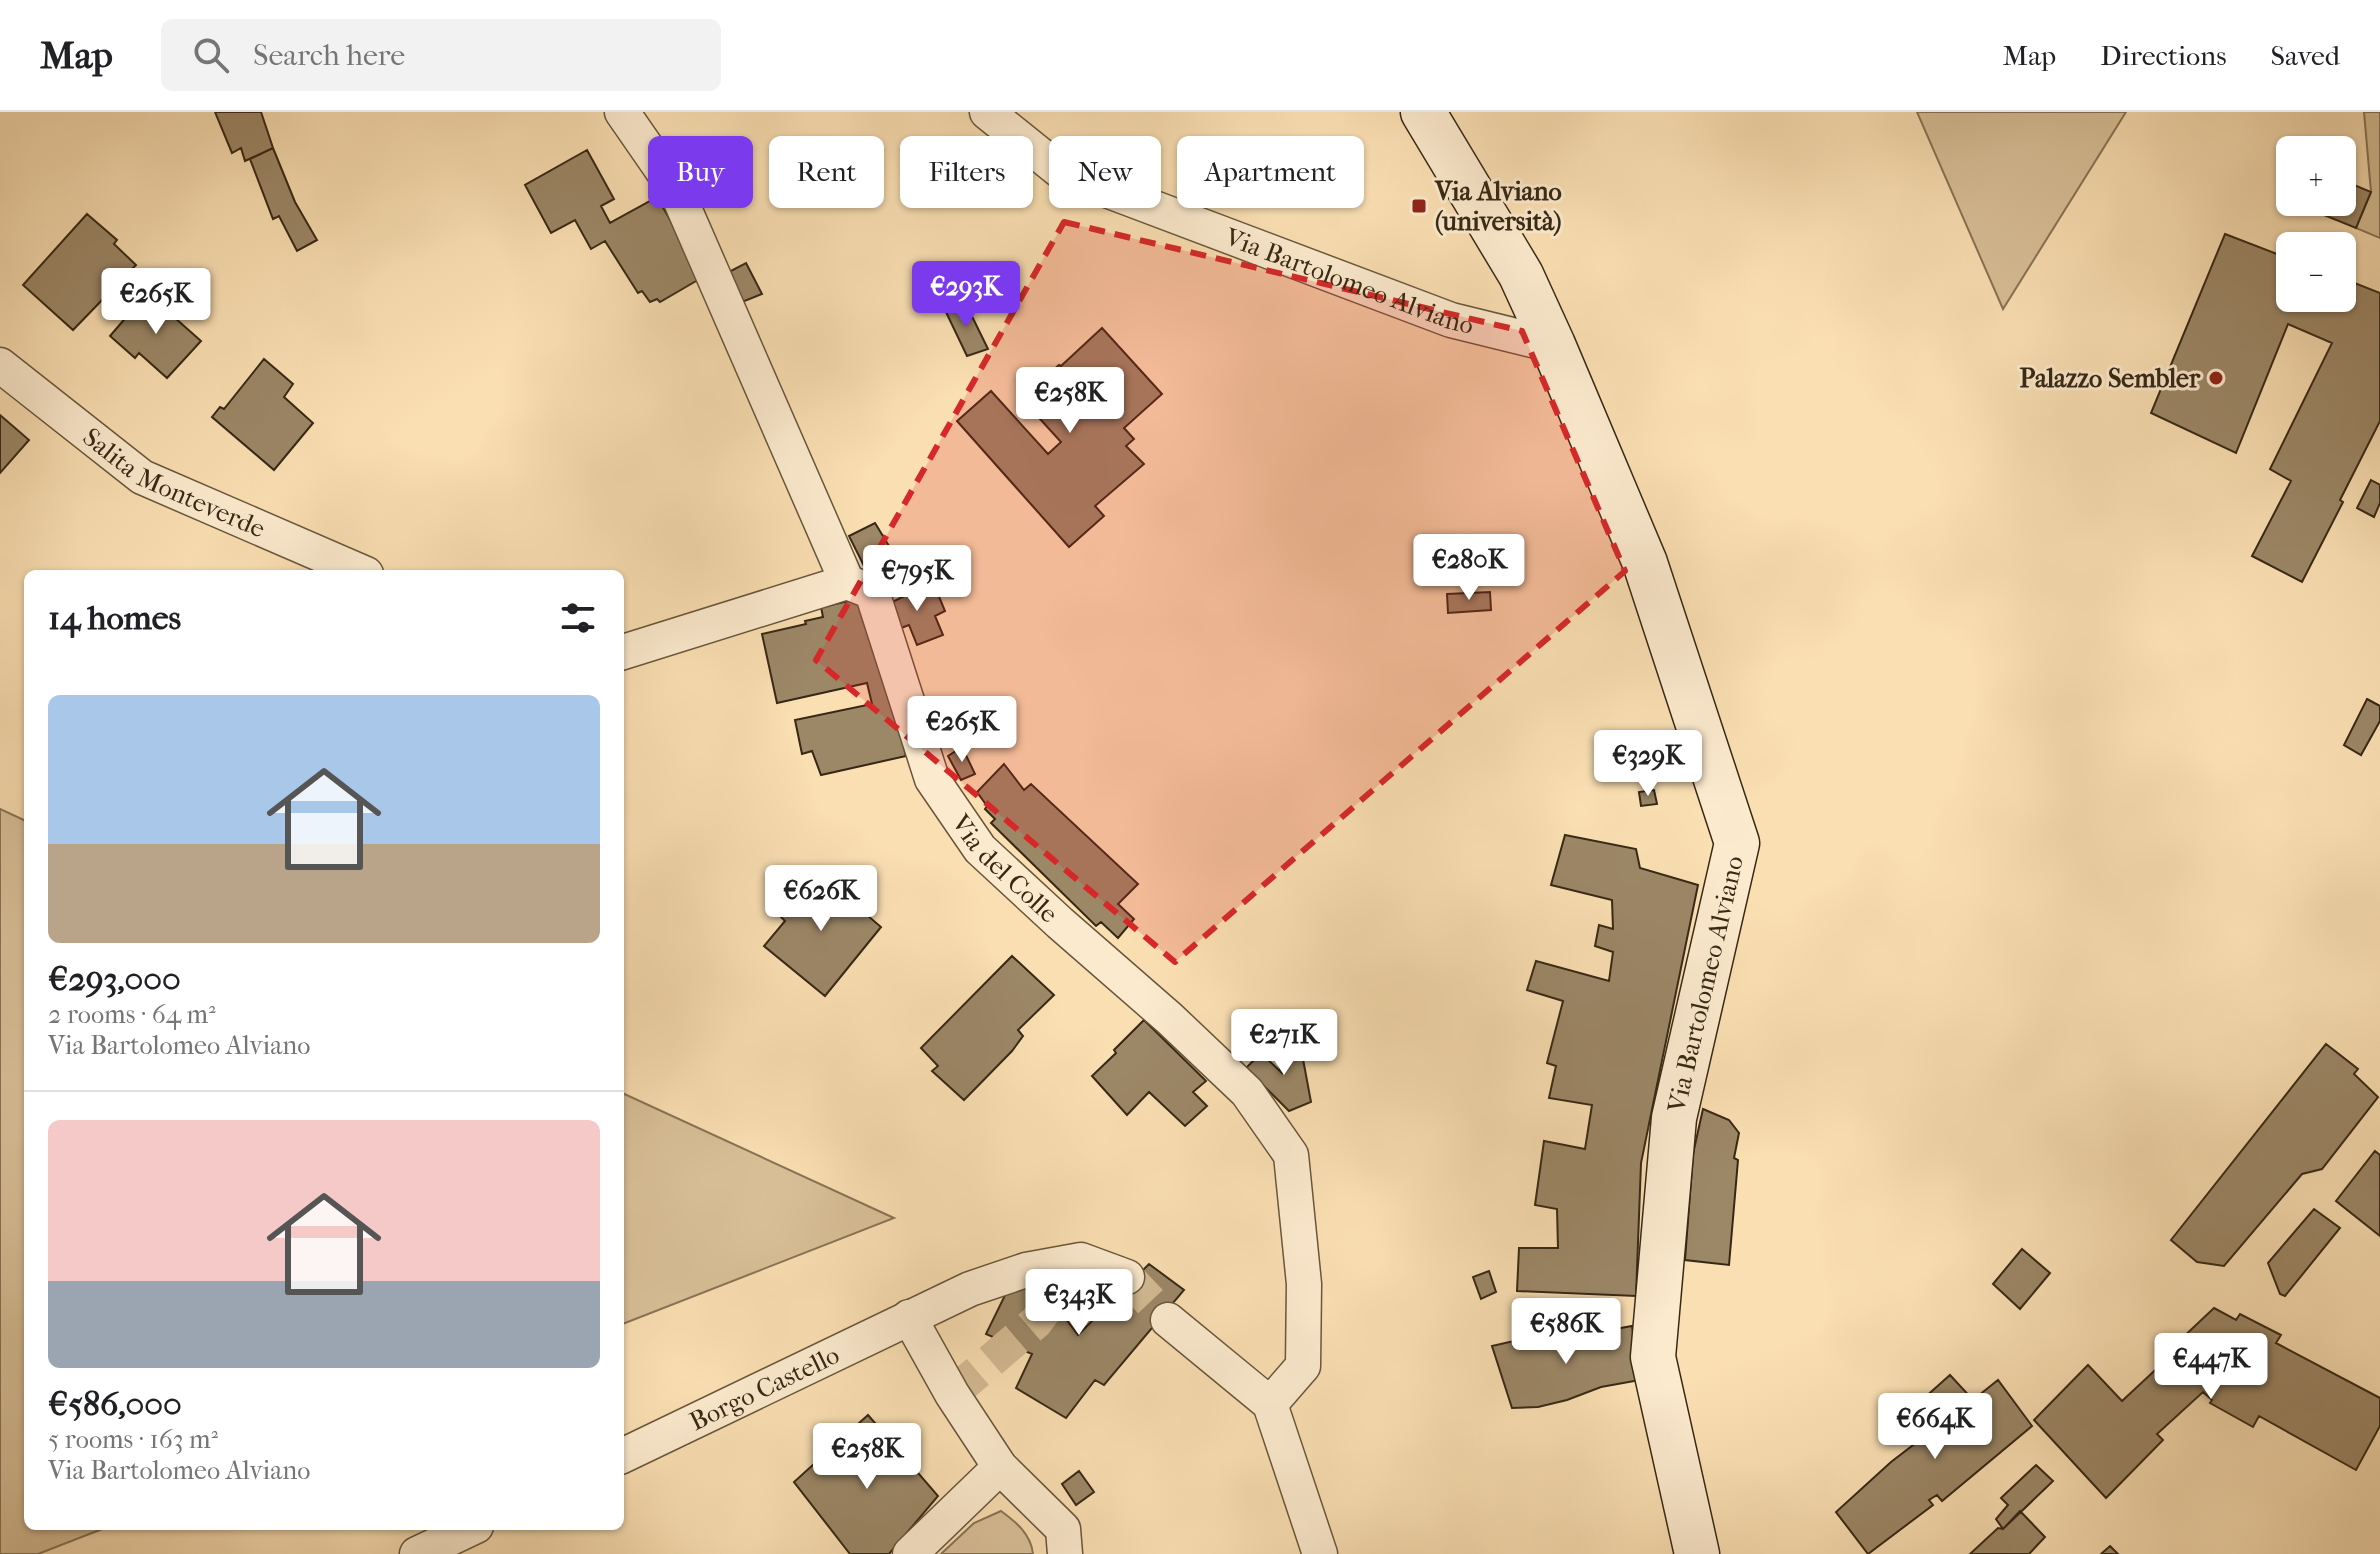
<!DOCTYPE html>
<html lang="en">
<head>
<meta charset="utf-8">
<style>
	:root { --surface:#fff; --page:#f2f2f2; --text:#202124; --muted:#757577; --line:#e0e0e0; --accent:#7c3aed }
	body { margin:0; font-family:"IM FELL French Canon",serif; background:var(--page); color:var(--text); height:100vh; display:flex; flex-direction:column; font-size:30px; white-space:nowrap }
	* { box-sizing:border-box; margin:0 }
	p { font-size:26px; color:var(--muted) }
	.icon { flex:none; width:44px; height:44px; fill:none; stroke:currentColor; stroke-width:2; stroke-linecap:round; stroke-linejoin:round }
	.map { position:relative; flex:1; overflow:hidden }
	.drawer { position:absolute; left:24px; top:458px; width:600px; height:960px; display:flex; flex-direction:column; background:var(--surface); border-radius:12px; box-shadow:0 2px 6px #0004 }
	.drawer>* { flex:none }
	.hud { position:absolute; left:648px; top:24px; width:760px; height:72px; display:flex; gap:16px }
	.controls { position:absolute; left:2276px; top:24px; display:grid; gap:16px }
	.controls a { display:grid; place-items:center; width:80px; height:80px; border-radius:12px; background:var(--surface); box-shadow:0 2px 6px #0004; font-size:40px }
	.price { position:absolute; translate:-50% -68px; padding:0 18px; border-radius:8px; background:#fff; color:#222; font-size:26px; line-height:52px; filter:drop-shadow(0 2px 4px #0008) }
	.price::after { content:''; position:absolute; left:50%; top:48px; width:24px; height:18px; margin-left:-12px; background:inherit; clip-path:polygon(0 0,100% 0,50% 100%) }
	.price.on { background:var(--accent); color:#fff }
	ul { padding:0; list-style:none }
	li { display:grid; align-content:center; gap:16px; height:424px; padding:0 24px }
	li+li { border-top:2px solid var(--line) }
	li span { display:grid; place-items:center; height:248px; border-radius:12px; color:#555 }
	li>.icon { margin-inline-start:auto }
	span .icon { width:144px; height:144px; fill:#fffc; stroke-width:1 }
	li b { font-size:34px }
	h2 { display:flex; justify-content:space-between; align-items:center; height:96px; padding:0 24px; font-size:34px }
	.chip { padding:0 28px; border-radius:12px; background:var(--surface); box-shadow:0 2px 6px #0004; font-size:28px; line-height:72px }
	.chip.on { background:var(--accent); color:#fff }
	header { display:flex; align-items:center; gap:48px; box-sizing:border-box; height:112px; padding:0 40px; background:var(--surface); border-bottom:2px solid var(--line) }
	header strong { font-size:38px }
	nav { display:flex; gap:44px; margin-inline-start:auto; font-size:28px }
	.search { width:560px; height:72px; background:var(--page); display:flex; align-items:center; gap:20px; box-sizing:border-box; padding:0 28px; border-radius:12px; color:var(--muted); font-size:30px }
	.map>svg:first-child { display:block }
	.green { fill:#d9c098; stroke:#887456; stroke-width:2 }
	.building { fill:#9c8767; stroke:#372815; stroke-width:2 }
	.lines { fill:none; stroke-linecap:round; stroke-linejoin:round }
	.street-tunnel { stroke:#d3ba93; stroke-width:34; stroke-dasharray:34 17; stroke-linecap:butt }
	.street-casing { stroke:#68563c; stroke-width:37 }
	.secondary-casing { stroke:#372815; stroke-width:47 }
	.street { stroke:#fceace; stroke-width:34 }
	.secondary { stroke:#fceace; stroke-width:44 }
	.marked { fill:#d62828; fill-opacity:0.2; stroke:#d62828; stroke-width:6; stroke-dasharray:16 10; stroke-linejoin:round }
	.poi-dot { fill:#8f2418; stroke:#fceace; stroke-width:3 }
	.labels { text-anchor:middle; stroke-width:6; stroke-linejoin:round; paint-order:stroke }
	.poi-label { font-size:26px; font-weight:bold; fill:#372815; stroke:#fceace; text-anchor:start }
	.street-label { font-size:26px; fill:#372815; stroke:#fceace }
</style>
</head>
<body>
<header>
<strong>Map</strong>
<div class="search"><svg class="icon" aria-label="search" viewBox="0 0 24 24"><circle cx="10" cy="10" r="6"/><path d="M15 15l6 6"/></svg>Search here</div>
<nav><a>Map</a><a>Directions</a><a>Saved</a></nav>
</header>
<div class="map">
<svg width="2380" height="1442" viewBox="0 0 2380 1442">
	<rect width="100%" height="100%" fill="#fadfb3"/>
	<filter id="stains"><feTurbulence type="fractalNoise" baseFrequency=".0025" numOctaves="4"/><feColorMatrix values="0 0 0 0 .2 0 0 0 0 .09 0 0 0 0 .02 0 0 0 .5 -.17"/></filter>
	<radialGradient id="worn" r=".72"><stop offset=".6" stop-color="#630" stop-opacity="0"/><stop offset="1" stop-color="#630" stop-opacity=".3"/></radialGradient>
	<path class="green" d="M 1917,0 L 2126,0 L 2003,197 Z
		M 2364,0 L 2380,0 L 2380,126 L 2356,116 L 2371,80 Z
		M 0,697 L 28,710 L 28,1414 L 110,1414 L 38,1442 L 0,1442 Z
		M 620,980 L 894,1106 L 620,1213 Z
		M 1001,1399 C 1016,1410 1031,1422 1033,1442 L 941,1442 L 974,1411 Z"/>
	<path class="building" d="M 215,0 L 261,0 L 273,36 L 245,49 L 241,36 L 232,41 Z
		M 273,36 L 295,90 L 317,128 L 297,139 L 279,104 L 273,107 L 250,47 Z
		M 587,38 L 614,87 L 601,94 L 610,111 L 657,85 L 703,165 L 660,190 L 657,187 L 650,190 L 642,179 L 638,181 L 605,129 L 591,137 L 575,108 L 551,121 L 525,73 Z
		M 2290,67 L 2290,89 L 2283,87 Z
		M 2342,68 L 2371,80 L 2356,116 L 2292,90 L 2342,90 Z
		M 87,102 L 117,128 L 114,132 L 136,153 L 73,218 L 23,173 Z
		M 2225,122 L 2290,147 L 2290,186 L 2342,186 L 2342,166 L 2380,181 L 2380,309 L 2340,388 L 2343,390 L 2302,470 L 2252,444 L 2291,369 L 2270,357 L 2332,231 L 2288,212 L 2236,341 L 2151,301 Z
		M 746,151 L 762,182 L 742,190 L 727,161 Z
		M 147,181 L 201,229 L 167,266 L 139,241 L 135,246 L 110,224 Z
		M 965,190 L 988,237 L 967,244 L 945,198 Z
		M 1102,216 L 1162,282 L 1124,316 L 1134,327 L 1126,334 L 1144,352 L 1095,394 L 1104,404 L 1069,435 L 957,309 L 991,279 L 1048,342 L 1061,330 L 1021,286 L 1059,253 L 1061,254 Z
		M 264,247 L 293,272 L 284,285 L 313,311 L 274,358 L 212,305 L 220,295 L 224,297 Z
		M 0,303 L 29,328 L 0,361 Z
		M 2371,368 L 2380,373 L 2380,391 L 2374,405 L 2357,396 Z
		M 875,411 L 897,447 L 868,462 L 849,424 Z
		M 933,470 L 945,499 L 935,504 L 943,523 L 917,533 L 909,513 L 893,519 L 882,495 Z
		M 1490,480 L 1491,498 L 1448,501 L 1447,482 Z
		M 868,485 L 906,644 L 821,663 L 812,639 L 802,642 L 795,608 L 872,592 L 867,571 L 777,591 L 762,522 L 806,512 L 805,509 L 823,505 L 821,495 Z
		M 2367,587 L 2380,594 L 2380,609 L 2361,643 L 2344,633 Z
		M 962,635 L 975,662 L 961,668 L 948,644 Z
		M 1004,652 L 1024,678 L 1031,672 L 1138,772 L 1118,792 L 1134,807 L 1118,826 L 1101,810 L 1096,814 L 991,711 L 995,707 L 985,697 L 987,694 L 977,680 Z
		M 1654,678 L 1657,692 L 1641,694 L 1639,680 Z
		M 1565,723 L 1636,737 L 1640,756 L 1698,773 L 1641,1051 L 1636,1184 L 1517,1179 L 1519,1136 L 1558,1136 L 1557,1097 L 1535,1093 L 1544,1029 L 1585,1037 L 1592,993 L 1549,986 L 1556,954 L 1547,951 L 1563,889 L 1527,878 L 1536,849 L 1609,869 L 1613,840 L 1595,834 L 1599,813 L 1613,817 L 1612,788 L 1551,773 Z
		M 807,763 L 817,773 L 824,766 L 881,815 L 825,884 L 764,834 L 785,809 L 776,800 Z
		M 1012,844 L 1054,883 L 1018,918 L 1023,924 L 1012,939 L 964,988 L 932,959 L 938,954 L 921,936 Z
		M 1144,908 L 1206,969 L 1193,980 L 1207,994 L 1185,1014 L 1149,980 L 1127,1003 L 1092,964 L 1116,941 L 1114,938 Z
		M 1300,931 L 1311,990 L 1289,999 L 1246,956 L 1261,941 L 1283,962 L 1273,941 Z
		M 2326,932 L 2358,957 L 2354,962 L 2378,985 L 2322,1057 L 2302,1062 L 2224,1154 L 2197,1150 L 2171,1128 Z
		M 1703,997 L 1729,1008 L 1739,1021 L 1734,1046 L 1738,1048 L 1729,1153 L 1685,1148 L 1693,1042 Z
		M 2375,1039 L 2380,1043 L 2380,1124 L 2336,1089 Z
		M 2314,1097 L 2340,1116 L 2285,1184 L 2280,1182 L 2268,1151 Z
		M 2022,1137 L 2050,1161 L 2020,1197 L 1993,1172 Z
		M 1149,1152 L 1184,1178 L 1104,1273 L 1095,1268 L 1066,1306 L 1016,1276 L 1032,1242 L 986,1222 L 1011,1171 L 1071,1196 L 1066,1207 L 1078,1223 Z
		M 1489,1159 L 1496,1180 L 1481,1187 L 1473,1165 Z
		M 2214,1196 L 2236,1208 L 2240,1202 L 2281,1223 L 2276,1231 L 2380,1286 L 2380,1314 L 2356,1358 L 2259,1304 L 2253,1315 L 2210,1291 L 2212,1288 L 2203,1280 L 2157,1322 L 2163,1328 L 2106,1386 L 2034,1308 L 2088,1253 L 2122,1289 L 2165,1249 L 2162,1245 Z
		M 1632,1214 L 1640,1268 L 1601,1275 L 1567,1288 L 1538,1295 L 1512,1296 L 1492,1234 L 1553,1220 L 1555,1228 Z
		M 1950,1263 L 1973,1288 L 1998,1268 L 2032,1314 L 1942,1389 L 1937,1383 L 1929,1388 L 1933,1393 L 1868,1442 L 1836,1400 L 1891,1350 L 1943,1310 L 1923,1287 Z
		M 868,1303 L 938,1384 L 889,1442 L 850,1442 L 794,1370 Z
		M 2036,1353 L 2053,1369 L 2003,1417 L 1996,1407 L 2008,1393 L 2001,1386 Z
		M 1079,1359 L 1094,1380 L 1076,1393 L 1062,1372 Z
		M 2020,1399 L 2045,1425 L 2029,1442 L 1970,1442 L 1998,1416 L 2003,1417 Z
		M 2110,1434 L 2118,1442 L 2101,1442 Z"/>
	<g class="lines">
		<path class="street-tunnel" d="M 1127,1165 L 1168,1208
			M 952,1282 L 1036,1210 L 1081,1148"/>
		<g class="street-casing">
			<g id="street">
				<path id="s1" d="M 622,0 L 676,78 L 847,470 L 872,480 L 932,667 L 980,737 L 1060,811 L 1169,906 L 1247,980 L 1291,1043 L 1304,1172 L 1303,1254 L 1270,1292"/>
				<path id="s2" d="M 987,0 L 1064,62 L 1451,208 L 1553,233"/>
				<path id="s3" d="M 0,253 L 142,365 L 366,462"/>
				<path d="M 620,541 L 847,470"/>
				<path d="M 909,1205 L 952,1282 L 1000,1355 L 1063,1417 L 1065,1442"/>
				<path d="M 1168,1208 L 1270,1292 L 1320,1442"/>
				<path id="s4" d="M 620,1345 L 970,1177 L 1026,1158 L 1081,1148 L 1127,1165"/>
				<path d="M 417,1442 L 476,1414"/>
				<path d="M 910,1442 L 1000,1355"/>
			</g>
		</g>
		<g class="secondary-casing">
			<path id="secondary" d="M 1423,0 L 1521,163 L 1553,233 L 1645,451 L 1737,731 L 1674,1006 L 1653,1245 L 1697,1442"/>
		</g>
		<use href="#street" class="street"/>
		<use href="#secondary" class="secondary"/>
	</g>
	<path class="marked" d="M 1064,110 L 1522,219 L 1625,459 L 1175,850 L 816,548 Z"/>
	<g class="poi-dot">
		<rect x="1411" y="86" width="16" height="16" rx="4"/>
		<circle cx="2216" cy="266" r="8"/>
	</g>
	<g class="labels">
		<g class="poi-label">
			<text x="1435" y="88">Via Alviano<tspan x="1435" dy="30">(università)</tspan></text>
			<text x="2200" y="275" text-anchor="end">Palazzo Sembler</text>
		</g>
		<g class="street-label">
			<text dy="9" stroke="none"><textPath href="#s2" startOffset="404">Via Bartolomeo Alviano</textPath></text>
			<text dy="9" stroke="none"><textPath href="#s3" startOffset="212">Salita Monteverde</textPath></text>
			<text dy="9" stroke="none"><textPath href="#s1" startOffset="862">Via del Colle</textPath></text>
			<text transform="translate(1705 872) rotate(-77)" y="9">Via Bartolomeo Alviano</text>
			<text dy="9" stroke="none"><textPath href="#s4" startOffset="160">Borgo Castello</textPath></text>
		</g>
	</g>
	<rect width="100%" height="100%" filter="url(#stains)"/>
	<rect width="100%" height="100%" fill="url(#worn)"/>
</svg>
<div class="controls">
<a>+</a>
<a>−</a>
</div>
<b class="price on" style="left:966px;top:217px">€293K</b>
<b class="price" style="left:156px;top:224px">€265K</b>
<b class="price" style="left:1070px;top:323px">€258K</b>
<b class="price" style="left:1469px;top:490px">€280K</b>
<b class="price" style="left:917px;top:501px">€795K</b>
<b class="price" style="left:962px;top:652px">€265K</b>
<b class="price" style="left:1648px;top:686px">€329K</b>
<b class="price" style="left:821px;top:821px">€626K</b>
<b class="price" style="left:1284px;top:965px">€271K</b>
<b class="price" style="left:1079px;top:1225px">€343K</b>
<b class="price" style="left:1566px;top:1254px">€586K</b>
<b class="price" style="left:2211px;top:1289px">€447K</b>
<b class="price" style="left:1935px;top:1349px">€664K</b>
<b class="price" style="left:867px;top:1379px">€258K</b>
<div class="hud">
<a class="chip on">Buy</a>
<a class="chip">Rent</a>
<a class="chip">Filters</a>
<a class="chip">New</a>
<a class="chip">Apartment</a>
</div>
<section class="drawer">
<h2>14 homes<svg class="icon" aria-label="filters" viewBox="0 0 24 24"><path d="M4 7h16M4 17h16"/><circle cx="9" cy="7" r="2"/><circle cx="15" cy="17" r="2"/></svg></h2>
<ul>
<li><span style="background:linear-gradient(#a9c7e8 60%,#b9a48a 0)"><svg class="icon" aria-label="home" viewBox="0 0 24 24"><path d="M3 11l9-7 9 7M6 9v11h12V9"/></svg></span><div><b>€293,000</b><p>2 rooms · 64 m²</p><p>Via Bartolomeo Alviano</p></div></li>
<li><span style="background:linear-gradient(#f6c9c9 65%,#9aa5b1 0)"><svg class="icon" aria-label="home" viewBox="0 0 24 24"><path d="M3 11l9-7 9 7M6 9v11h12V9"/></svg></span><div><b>€586,000</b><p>5 rooms · 163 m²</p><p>Via Bartolomeo Alviano</p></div></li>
</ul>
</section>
</div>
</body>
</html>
